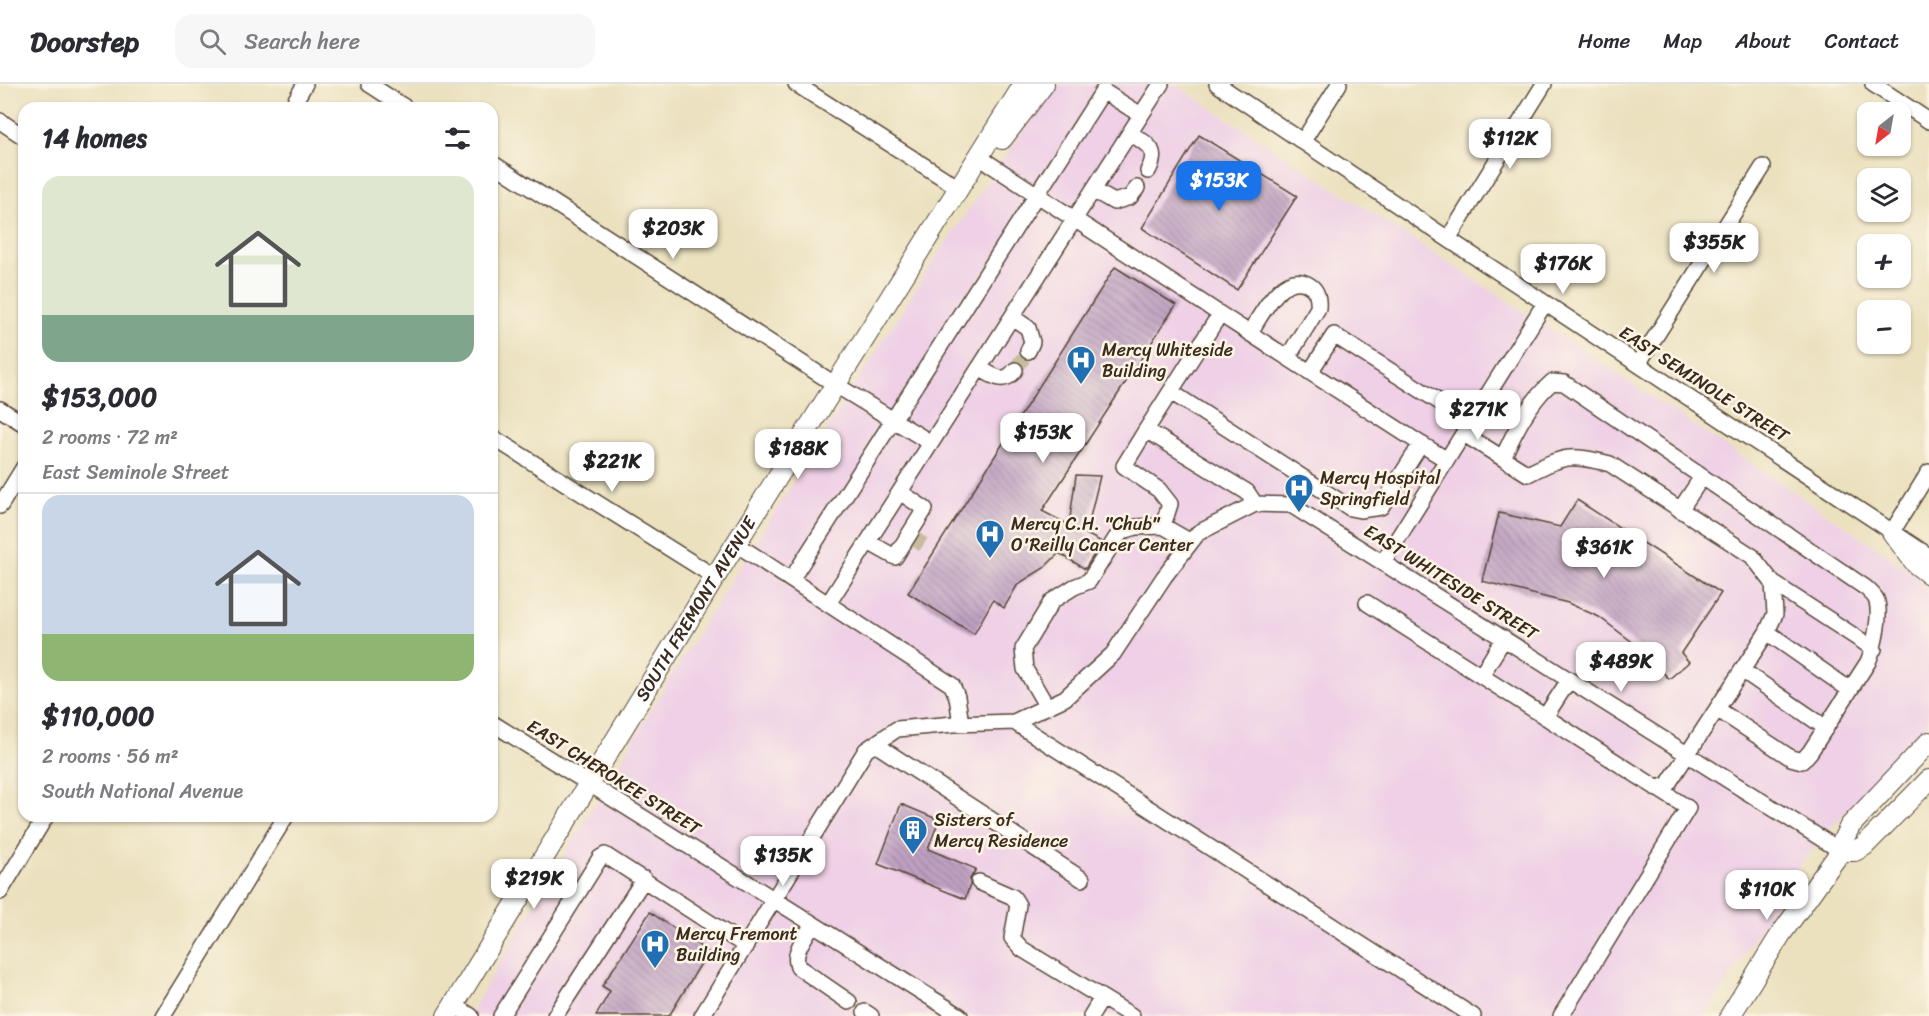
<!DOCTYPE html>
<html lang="en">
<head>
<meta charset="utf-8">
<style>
	:root { --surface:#fff; --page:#f7f7f7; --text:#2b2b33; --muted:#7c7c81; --line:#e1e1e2; --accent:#1a73e8 }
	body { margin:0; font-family:Sriracha,sans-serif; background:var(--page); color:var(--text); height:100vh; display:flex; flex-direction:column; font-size:22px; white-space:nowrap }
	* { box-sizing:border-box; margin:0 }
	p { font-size:20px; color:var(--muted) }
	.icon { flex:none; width:33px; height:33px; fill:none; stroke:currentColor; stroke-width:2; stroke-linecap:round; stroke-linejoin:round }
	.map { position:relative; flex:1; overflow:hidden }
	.panel { position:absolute; left:18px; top:18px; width:480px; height:720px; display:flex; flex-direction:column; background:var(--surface); border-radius:18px; box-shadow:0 2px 4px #0004 }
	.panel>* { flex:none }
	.needle { width:39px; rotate:211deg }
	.buttons { position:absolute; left:1857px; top:18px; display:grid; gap:12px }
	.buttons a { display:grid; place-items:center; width:54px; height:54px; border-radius:12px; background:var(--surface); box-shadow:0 2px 4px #0004; font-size:30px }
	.price { position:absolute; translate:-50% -51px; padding:0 14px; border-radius:12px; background:#fff; color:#222; font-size:20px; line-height:39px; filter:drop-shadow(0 2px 3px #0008) }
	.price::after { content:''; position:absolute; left:50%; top:36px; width:18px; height:14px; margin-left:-9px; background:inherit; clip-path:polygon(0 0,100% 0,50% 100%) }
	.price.current { background:var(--accent); color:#fff }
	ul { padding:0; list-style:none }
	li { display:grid; align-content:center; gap:12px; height:318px; padding:0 24px }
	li+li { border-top:2px solid var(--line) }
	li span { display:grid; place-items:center; height:186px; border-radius:18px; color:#555 }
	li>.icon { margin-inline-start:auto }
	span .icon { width:108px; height:108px; fill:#fffc; stroke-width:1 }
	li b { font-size:26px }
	h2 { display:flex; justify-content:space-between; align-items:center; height:72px; padding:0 24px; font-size:26px }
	header { display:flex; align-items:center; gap:36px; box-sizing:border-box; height:84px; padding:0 30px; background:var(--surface); border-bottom:2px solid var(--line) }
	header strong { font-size:28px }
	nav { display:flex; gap:33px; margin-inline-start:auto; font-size:21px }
	.search { width:420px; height:54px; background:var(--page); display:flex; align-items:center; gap:15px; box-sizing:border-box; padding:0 21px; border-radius:18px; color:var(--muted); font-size:22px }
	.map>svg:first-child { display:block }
	.built { fill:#efd0e6 }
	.building { fill:url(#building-back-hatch) }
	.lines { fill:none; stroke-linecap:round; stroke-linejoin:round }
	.minor-tunnel { stroke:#c8bc9f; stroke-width:15; stroke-dasharray:15 8; stroke-linecap:butt }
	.minor-casing { stroke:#554536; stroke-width:18 }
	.major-casing { stroke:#554536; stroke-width:22 }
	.minor { stroke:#fff; stroke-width:15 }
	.major { stroke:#fff; stroke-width:20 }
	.labels { text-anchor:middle; stroke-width:5; stroke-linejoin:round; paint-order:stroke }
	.poi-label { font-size:18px; fill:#3b2a1e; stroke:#fcf5e5; text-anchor:start }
	.street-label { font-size:18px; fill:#3b2a1e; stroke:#fcf5e5 }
</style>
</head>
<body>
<header>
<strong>Doorstep</strong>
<div class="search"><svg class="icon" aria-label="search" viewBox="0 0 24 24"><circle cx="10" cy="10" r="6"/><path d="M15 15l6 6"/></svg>Search here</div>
<nav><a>Home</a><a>Map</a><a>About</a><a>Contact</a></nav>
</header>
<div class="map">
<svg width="1929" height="932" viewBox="0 0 1929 932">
	<defs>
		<pattern id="building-back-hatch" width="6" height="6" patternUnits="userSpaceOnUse" patternTransform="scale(1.5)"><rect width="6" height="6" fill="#c0a0c2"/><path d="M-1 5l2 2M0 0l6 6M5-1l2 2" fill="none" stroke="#9d839d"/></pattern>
	</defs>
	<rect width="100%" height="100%" fill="#fcf5e5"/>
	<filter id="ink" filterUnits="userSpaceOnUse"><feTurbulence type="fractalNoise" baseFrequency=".0167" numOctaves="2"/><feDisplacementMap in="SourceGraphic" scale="12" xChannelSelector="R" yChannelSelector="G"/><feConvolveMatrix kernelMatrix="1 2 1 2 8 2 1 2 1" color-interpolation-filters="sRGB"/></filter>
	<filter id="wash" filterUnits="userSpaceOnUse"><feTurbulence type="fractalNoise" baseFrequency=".008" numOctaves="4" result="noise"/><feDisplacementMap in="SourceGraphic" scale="24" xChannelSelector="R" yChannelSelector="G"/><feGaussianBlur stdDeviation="1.35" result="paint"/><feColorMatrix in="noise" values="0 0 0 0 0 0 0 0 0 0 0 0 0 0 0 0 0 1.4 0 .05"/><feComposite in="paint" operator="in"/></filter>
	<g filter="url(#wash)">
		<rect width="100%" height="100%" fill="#ebe1bf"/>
		<path class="built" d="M 1062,0 L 1174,0 L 1555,248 L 1913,488 L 1929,507 L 1929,635 L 1923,646 L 1846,727 L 1805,774 L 1705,932 L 468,932 L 684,571 L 927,187 L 1036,27 Z"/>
		<g id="blocks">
			<path class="building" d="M 1199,51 L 1297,112 L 1237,206 L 1142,144 Z
				M 1115,183 L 1176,221 L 1042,427 L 1069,441 L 1076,391 L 1100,392 L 1086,450 L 1102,458 L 1085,485 L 1059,469 L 1044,484 L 1018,500 L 1004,524 L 993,516 L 974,550 L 908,509 Z
				M 1577,416 L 1721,509 L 1681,569 L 1689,578 L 1669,595 L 1643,566 L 1599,533 L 1568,519 L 1482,497 L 1499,429 L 1560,443 Z
				M 901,720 L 939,736 L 928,765 L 976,785 L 970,795 L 970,801 L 965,815 L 878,780 Z
				M 650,828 L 708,868 L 669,932 L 596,932 L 610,907 L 602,902 Z"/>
		</g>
	</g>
	<g filter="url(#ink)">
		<use href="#blocks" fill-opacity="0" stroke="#554536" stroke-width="1.5"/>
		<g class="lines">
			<path class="minor-tunnel" d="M 1015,286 L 1028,267
				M 913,463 L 922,449"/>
			<g class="minor-casing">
				<path id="minor" d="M 369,0 L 406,24
					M 796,0 L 959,104
					M 1217,0 L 1448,155 L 1929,472
					M 1873,0 L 1929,37
					M 291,24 L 305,0
					M 0,37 L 24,53
					M 1130,49 C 1147,60 1160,65 1148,87
					M 1303,57 L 1339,0
					M 979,73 L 1220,230
					M 492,79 L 836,301 L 931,359
					M 1093,106 L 1114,118 L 1130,113 L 1137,104
					M 1448,155 L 1544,0
					M 1012,233 L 1028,244 L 1032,258 L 1028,267
					M 1250,248 C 1261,232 1282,187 1307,200 C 1317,205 1319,213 1318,224 L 1288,273
					M 1638,280 L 1763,83
					M 979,284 C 992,291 1004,302 1015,286
					M 1310,288 L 1334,251 L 1471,338
					M 1171,308 L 1350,424 L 1360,426 L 1381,423 L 1421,360 L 1220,230 L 1146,346 L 1247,408 L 1255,420
					M 0,325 L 24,340
					M 1146,346 L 1124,382 L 1159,406 L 1170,420 L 1163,442
					M 1464,350 L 1528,390 C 1565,371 1569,370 1610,380 L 1752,472 L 1773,499 L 1775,530 L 1767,548 L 1668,700 L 1657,705
					M 492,353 L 715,493
					M 1421,360 L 1447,376
					M 1503,374 C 1514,348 1530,317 1552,298 L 1564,299 L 1866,504 C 1869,507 1874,511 1876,515 C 1882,529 1874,564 1868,578 L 1810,668 L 1802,677 L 1791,674 L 1717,625
					M 1291,421 L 1307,396
					M 0,422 L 24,383
					M 1680,426 L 1702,393
					M 1892,448 L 1929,388
					M 868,458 L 895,473 L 925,425 L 900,408
					M 736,460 L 828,520 L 1161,0
					M 1383,478 L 1545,219
					M 791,496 L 1103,7 L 1141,31
					M 1773,499 L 1874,565
					M 1367,519 L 1688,724 L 1561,932
					M 828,520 L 952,601 L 957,613 L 961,640
					M 1767,548 L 1850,606
					M 1742,586 L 1826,644
					M 1481,592 L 1504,554
					M 1047,623 L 1025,585 L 1023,565 L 1052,517 L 1074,503 L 1089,497 L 1116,454 L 1123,447 L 1136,443 L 1163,442 L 1191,458
					M 1545,633 L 1569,596
					M 1014,638 L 1473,932
					M 492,639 L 960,932
					M 875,660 L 1082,795
					M 979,798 L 1013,813 L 1018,821 L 1012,854 L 1022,865 L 1132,932
					M 0,808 L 46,732
					M 812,841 C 805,854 792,868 798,883 L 849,918
					M 454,921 L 471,932
					M 865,928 L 871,932
					M 163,932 L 286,732
					M 501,932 L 600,774 L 605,771 L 746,862
					M 555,932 L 644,795
					M 702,932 L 866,666 L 897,645 L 954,640 L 1014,638 L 1065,614 L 1113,570 L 1164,493 L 1198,449 L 1255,420 L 1291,421 L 1841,767
					M 1091,932 L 1102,914"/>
			</g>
			<g class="major-casing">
				<g id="major">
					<path d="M 1002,55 L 1044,0"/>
					<path d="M 1892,448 L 1916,480 L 1929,490"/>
					<path d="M 1841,767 L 1855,767 L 1864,762 L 1929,696"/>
					<path id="s1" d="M 447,932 L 715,493 L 1024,0"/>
					<path d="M 1730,932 L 1781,850 L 1841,767 L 1843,756 L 1850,742 L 1929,658"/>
				</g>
			</g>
			<use href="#minor" class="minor"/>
			<use href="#major" class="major"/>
		</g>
	</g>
	<defs>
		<g id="hospital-pin" transform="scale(1.5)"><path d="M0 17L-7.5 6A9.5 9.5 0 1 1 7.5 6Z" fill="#1f6fb2" stroke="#fcf5e5"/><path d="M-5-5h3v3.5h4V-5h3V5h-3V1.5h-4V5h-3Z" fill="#fff"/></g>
		<g id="building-pin" transform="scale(1.5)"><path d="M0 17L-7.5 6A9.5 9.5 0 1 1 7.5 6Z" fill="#1f6fb2" stroke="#fcf5e5"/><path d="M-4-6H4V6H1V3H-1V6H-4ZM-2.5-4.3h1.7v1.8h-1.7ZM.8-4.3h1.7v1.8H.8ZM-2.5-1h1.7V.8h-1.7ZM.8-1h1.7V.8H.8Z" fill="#fff"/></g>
	</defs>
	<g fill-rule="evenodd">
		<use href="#hospital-pin" x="1081" y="276"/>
		<use href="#hospital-pin" x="1299" y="404"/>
		<use href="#hospital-pin" x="990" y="450"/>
		<use href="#building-pin" x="913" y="746"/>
		<use href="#hospital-pin" x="655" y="860"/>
	</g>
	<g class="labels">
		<g class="poi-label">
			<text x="1102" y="272">Mercy Whiteside<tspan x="1102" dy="21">Building</tspan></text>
			<text x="1320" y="400">Mercy Hospital<tspan x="1320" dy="21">Springfield</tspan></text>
			<text x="1011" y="446">Mercy C.H. "Chub"<tspan x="1011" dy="21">O'Reilly Cancer Center</tspan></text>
			<text x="934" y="742">Sisters of<tspan x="934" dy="21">Mercy Residence</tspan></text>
			<text x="676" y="856">Mercy Fremont<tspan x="676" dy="21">Building</tspan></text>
		</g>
		<g class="street-label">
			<text transform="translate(1704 300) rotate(33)" y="6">EAST SEMINOLE STREET</text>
			<text transform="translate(1451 498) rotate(32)" y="6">EAST WHITESIDE STREET</text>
			<text dy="6" stroke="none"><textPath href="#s1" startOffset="477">SOUTH FREMONT AVENUE</textPath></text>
			<text transform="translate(614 693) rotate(32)" y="6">EAST CHEROKEE STREET</text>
		</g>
	</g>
</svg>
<div class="buttons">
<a><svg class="needle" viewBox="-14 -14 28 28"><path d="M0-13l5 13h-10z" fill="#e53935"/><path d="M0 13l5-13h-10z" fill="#7c7c81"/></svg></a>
<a><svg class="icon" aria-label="layers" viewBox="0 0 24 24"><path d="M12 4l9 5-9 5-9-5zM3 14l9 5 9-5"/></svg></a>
<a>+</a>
<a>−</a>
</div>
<b class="price" style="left:1510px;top:86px">$112K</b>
<b class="price current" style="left:1219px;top:128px">$153K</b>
<b class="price" style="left:673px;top:176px">$203K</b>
<b class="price" style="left:1714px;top:190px">$355K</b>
<b class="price" style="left:1563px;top:211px">$176K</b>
<b class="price" style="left:1478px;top:357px">$271K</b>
<b class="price" style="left:1043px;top:380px">$153K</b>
<b class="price" style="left:798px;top:396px">$188K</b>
<b class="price" style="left:612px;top:409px">$221K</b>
<b class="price" style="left:1604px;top:495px">$361K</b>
<b class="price" style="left:1621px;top:609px">$489K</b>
<b class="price" style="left:783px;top:803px">$135K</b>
<b class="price" style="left:534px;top:826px">$219K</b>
<b class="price" style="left:1767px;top:837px">$110K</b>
<section class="panel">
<h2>14 homes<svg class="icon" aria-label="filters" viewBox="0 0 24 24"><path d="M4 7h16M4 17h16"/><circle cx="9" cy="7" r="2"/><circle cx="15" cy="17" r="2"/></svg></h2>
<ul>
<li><span style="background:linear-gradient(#dfe7d0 75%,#7fa58c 0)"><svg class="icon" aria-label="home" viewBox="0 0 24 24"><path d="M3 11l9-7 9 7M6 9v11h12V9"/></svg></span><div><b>$153,000</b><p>2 rooms · 72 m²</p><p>East Seminole Street</p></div></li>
<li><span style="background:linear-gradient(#c9d6e8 75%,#8fb573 0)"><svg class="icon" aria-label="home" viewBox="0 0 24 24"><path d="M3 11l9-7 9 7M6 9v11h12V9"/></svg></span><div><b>$110,000</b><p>2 rooms · 56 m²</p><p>South National Avenue</p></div></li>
</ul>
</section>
</div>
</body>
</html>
